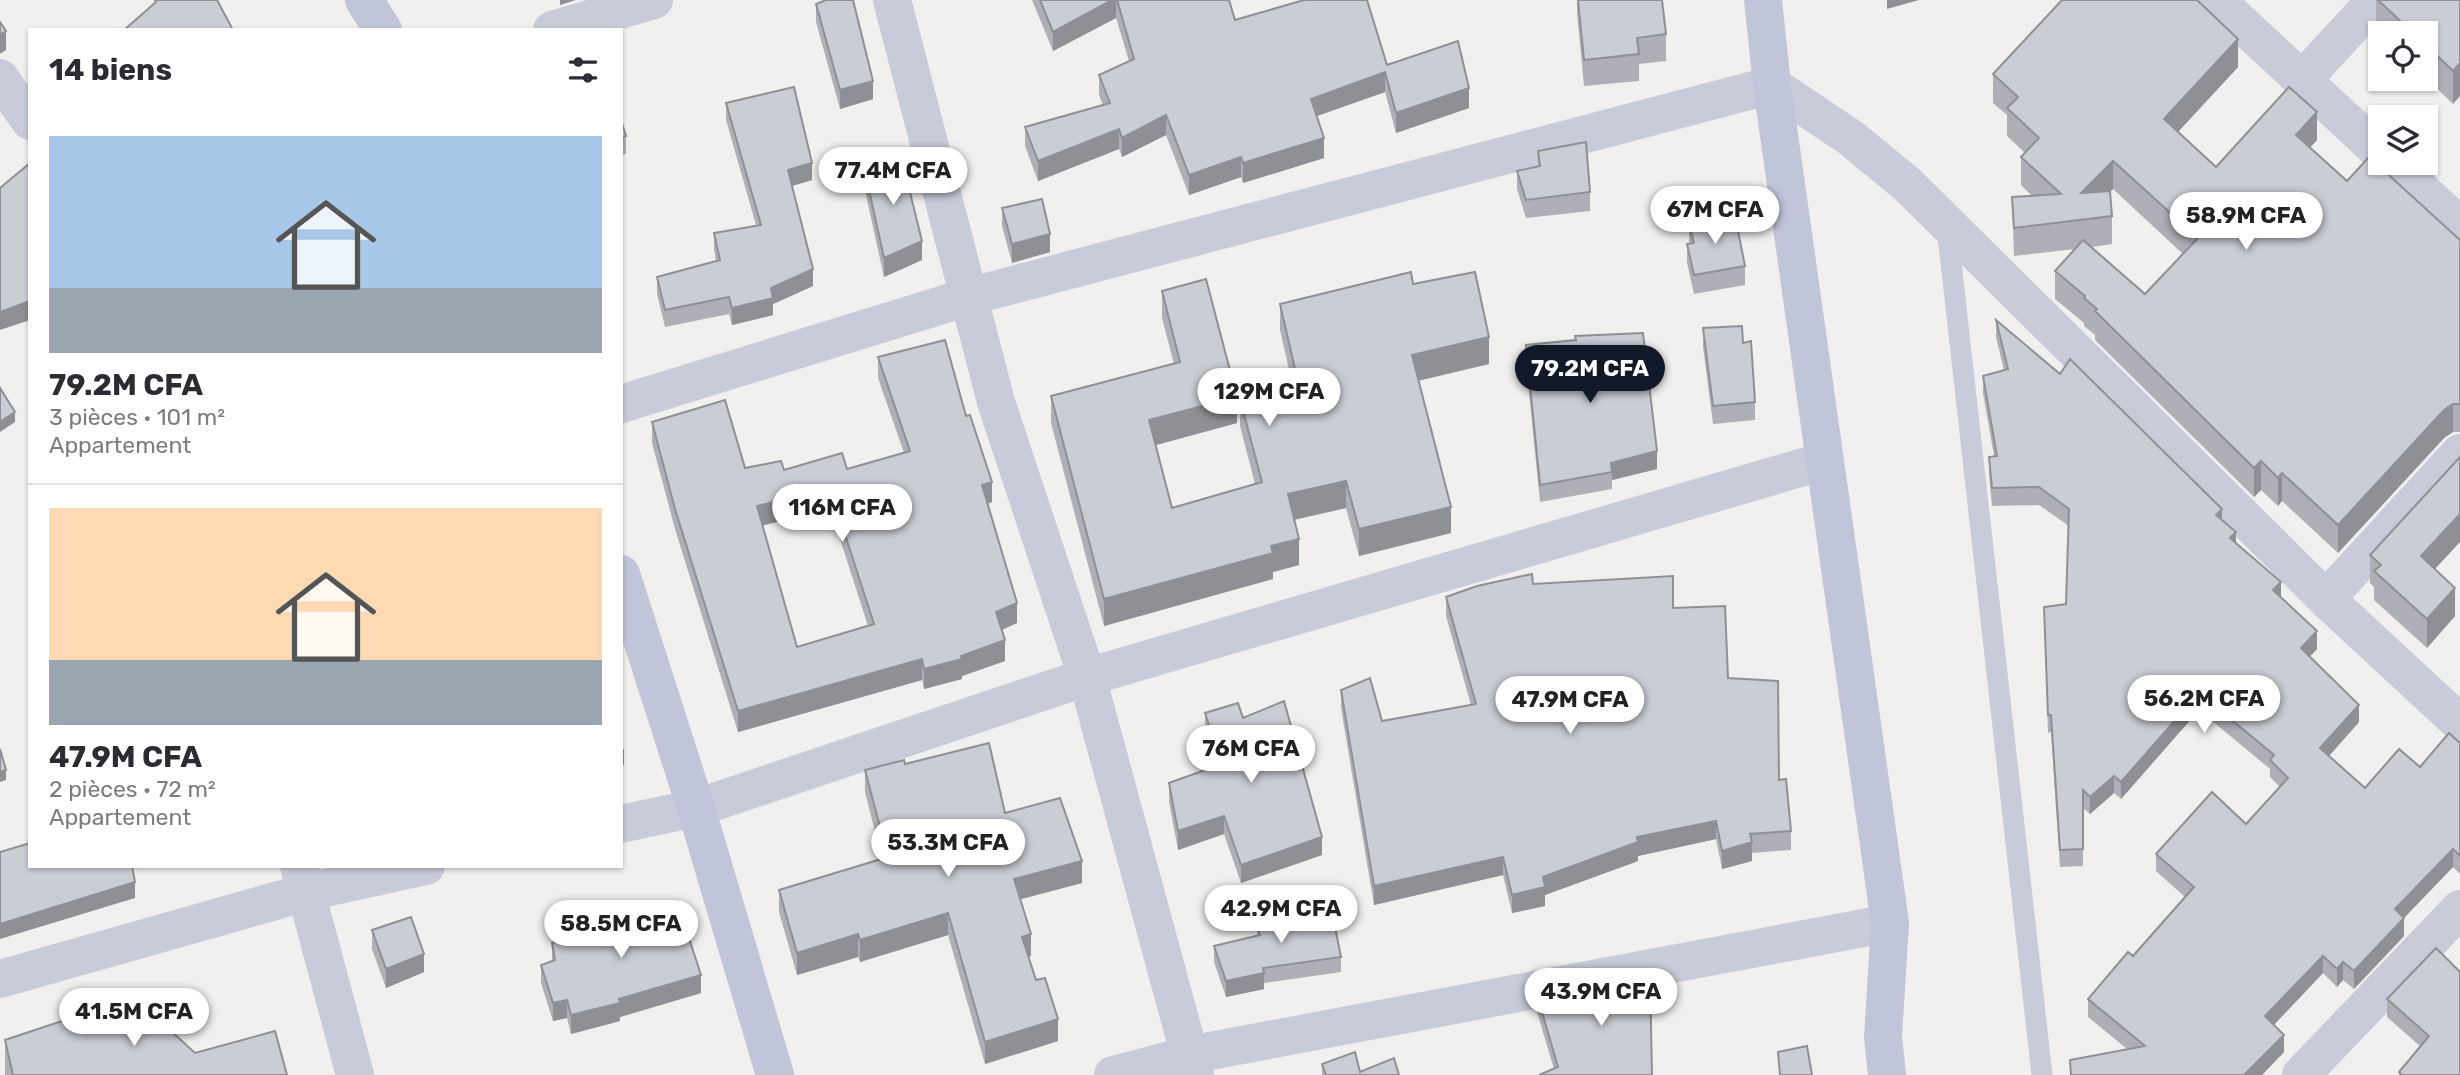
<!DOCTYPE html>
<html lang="fr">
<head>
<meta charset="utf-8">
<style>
	:root { --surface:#fff; --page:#f7f7f7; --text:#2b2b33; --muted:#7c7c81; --line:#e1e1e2; --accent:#111827 }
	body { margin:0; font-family:Rubik,sans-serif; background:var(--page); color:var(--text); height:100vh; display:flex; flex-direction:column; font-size:26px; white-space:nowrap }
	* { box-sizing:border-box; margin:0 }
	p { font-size:23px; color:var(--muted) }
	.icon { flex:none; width:38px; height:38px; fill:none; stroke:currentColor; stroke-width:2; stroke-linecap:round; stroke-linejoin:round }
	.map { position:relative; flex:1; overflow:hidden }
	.drawer { position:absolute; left:28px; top:28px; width:595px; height:840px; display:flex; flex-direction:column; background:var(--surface); border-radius:0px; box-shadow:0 2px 5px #0004 }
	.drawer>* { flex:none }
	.buttons { position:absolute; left:2368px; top:21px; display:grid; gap:14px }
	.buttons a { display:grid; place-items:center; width:70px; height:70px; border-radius:0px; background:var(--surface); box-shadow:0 2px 5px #0004; font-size:35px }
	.price { position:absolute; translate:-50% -60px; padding:0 16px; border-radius:24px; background:#fff; color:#222; font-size:23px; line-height:46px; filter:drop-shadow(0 2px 4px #0008) }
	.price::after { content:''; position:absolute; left:50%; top:42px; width:21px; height:16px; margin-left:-10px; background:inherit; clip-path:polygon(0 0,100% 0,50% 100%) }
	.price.active { background:var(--accent); color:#fff }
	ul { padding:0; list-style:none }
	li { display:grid; align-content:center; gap:14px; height:371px; padding:0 21px }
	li+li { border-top:2px solid var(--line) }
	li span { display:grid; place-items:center; height:217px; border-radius:0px; color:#555 }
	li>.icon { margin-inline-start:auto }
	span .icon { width:126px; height:126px; fill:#fffc; stroke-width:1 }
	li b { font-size:30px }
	h2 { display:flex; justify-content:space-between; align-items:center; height:84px; padding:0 21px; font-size:30px }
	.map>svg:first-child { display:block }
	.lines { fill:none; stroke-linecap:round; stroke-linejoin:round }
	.lane { stroke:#c8ccda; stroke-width:21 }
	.street { stroke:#c8ccda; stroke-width:38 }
	.secondary { stroke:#c0c5da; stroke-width:38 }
	.wall { fill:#afb0b7; fill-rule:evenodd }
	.shaded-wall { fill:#8e9095 }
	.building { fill:#cbcdd5; stroke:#8e9095; stroke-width:2; fill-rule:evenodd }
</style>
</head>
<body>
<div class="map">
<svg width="2460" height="1075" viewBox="0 0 2460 1075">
	<rect width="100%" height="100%" fill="#f2f0ef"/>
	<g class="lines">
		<path class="lane" d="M 1947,227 L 2042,1075"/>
		<path class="street" d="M 892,0 L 996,402 L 1087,677 L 1195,1075
			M 2216,0 L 2380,152
			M 552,30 L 654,0
			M 0,78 L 30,121
			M 2302,80 L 2376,0
			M 2392,163 L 2460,226
			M 621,404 L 971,296 L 1772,85 L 1851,138 L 1908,185 L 2326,599 L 2460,723
			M 2326,599 L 2460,453
			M 621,824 L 696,808 L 1087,677 L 1824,461
			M 299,866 L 355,1075
			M 0,979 L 307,892 L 426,866
			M 1113,1075 L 1189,1055 L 1890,923
			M 2301,1075 L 2460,909"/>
		<path class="secondary" d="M 364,0 L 383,30
			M 1763,0 L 1772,85 L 1890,923 L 1883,1037 L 1887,1075
			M 621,574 L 696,808 L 775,1075"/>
	</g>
	<path class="wall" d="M 1032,0 L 1229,0 L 1235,20 L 1302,0 L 1367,0 L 1387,65 L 1469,108 L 1396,133 L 1385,92 L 1317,116 L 1324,158 L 1243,183 L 1241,177 L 1189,195 L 1166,135 L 1122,157 L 1119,149 L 1038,181 L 1025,146 L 1025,127 L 1103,105 L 1099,95 L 1099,75 L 1129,61 L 1116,18 L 1053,51 Z
		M 1577,0 L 1662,0 L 1666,34 L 1666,61 L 1639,64 L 1639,81 L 1584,86 L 1577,13 Z
		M 2376,0 L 2460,0 L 2453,104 L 2426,78 L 2426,33 L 2380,33 L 2380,35 L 2376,32 Z
		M 816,4 L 873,99 L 840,109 L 816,22 Z
		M 2238,67 L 2178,132 L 2216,167 L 2317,140 L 2310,147 L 2347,181 L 2460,240 L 2460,432 L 2453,432 L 2444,438 L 2338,553 L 2282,501 L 2278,506 L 2261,490 L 2254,497 L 2095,340 L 2095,335 L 2084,326 L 2084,323 L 2055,299 L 2055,271 L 2075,249 L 2014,256 L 2012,197 L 2032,196 L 2021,185 L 2021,157 L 2025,153 L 2007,136 L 2007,115 L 1993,103 L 1993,74 ZM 2113,189 L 2183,254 L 2145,294 L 2092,247 L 2112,244 L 2112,216 L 2110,192 Z
		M 726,103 L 812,180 L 792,186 L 813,286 L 773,304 L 773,315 L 732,325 L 729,314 L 665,327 L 657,294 L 657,277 L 716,261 L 714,250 L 714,233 L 756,225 L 726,120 Z
		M 621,120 L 626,136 L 626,154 L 621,155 Z
		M 1538,151 L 1590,192 L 1590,211 L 1526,218 L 1517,189 L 1517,171 L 1538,166 Z
		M 864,167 L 922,260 L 884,277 L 864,186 Z
		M 1002,208 L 1050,252 L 1012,263 L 1002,226 Z
		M 1689,224 L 1745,266 L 1745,285 L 1694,294 L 1687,263 L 1687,244 L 1689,244 Z
		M 1413,284 L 1489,364 L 1418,381 L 1451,533 L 1359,556 L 1346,508 L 1294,520 L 1299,565 L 1273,572 L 1273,579 L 1104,626 L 1051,423 L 1051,396 L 1174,364 L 1162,318 L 1162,291 L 1237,423 L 1155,445 L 1172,508 L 1255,484 L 1240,426 L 1240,399 L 1293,387 L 1280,330 L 1280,304 Z
		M 1996,320 L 2222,520 L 2236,542 L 2281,597 L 2317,649 L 2310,656 L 2359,722 L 2329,756 L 2365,788 L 2420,767 L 2460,743 L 2460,874 L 2453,867 L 2404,918 L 2404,936 L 2354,989 L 2343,980 L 2337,987 L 2323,973 L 2274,1025 L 2284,1052 L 2262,1075 L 2070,1075 L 2070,1060 L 2127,1049 L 2088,1017 L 2088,999 L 2133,956 L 2185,897 L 2156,871 L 2156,854 L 2246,824 L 2280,787 L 2270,777 L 2270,769 L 2199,710 L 2121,799 L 2114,793 L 2090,814 L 2083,808 L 2083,866 L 2060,867 L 2051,732 L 2048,733 L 2044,607 L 2066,604 L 2069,526 L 2039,505 L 1992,506 L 1989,474 L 1989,457 L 1994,456 L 1983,393 L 1983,376 L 2004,370 L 1996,337 Z
		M 1703,328 L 1743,343 L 1755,402 L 1755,420 L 1713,424 L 1703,347 Z
		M 1575,336 L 1657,469 L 1612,480 L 1612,489 L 1540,502 L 1526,363 L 1526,345 L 1575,340 Z
		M 878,357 L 992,502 L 987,504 L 1017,623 L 1002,630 L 1005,661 L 962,676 L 962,679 L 924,689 L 922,680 L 738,732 L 675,529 L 652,443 L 652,422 L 745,468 L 784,470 L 847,469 L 904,453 L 878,378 ZM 830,508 L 868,626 L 797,647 L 762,526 Z
		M 2370,555 L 2435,569 L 2455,616 L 2427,648 L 2374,600 L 2374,587 L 2370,583 Z
		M 1533,584 L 1673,608 L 1728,678 L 1779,780 L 1791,831 L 1791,850 L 1752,853 L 1752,861 L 1722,869 L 1716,839 L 1638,856 L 1638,861 L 1545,895 L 1545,906 L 1512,913 L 1503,875 L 1374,905 L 1341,708 L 1341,690 L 1382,721 L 1471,705 L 1446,616 L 1446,597 Z
		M 1205,713 L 1243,718 L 1322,855 L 1241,883 L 1224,834 L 1178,850 L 1169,802 L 1169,783 L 1217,766 L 1205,732 Z
		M 905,764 L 1005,813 L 1082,883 L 1020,899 L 1031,956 L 1028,957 L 1058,1041 L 985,1064 L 948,935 L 860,962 L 858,957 L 797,975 L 779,912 L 779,890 L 882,859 L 865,792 L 865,770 Z
		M 1257,927 L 1341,957 L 1341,972 L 1264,983 L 1264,989 L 1226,997 L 1214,962 L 1214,946 L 1257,936 Z
		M 372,930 L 424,972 L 386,988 L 372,949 Z
		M 552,943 L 701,993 L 620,1017 L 620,1021 L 571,1034 L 567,1018 L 553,1021 L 541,983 L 541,965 L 552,961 Z
		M 2460,972 L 2460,1075 L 2399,1075 L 2399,1072 L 2421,1047 L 2387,1017 L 2387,999 Z
		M 1537,995 L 1652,1075 L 1554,1069 L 1537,1012 Z
		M 5,1040 L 195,1053 L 287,1075 L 5,1075 Z
		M 1322,1064 L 1360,1072 L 1399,1075 L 1322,1075 Z"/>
	<path class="shaded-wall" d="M 560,0 L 576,0 L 560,5 Z
		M 1112,0 L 1116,0 L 1116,18 L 1053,51 L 1053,32 Z
		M 1887,0 L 1919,0 L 1887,9 Z
		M 6,31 L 6,50 L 0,54 L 0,35 Z
		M 2238,39 L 2238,67 L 2164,147 L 2164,119 Z
		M 2460,63 L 2460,96 L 2453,104 L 2453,71 Z
		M 1385,72 L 1385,92 L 1311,118 L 1311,99 Z
		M 873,81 L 873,99 L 840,109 L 840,90 Z
		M 1469,88 L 1469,108 L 1396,133 L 1396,113 Z
		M 2317,112 L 2317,140 L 2296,163 L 2296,135 Z
		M 1166,115 L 1166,135 L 1122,157 L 1122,138 Z
		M 1119,129 L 1119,149 L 1038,181 L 1038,161 Z
		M 1324,138 L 1324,158 L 1243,183 L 1243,163 Z
		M 1241,157 L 1241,177 L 1189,195 L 1189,175 Z
		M 2113,161 L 2113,189 L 2081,221 L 2081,193 Z
		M 812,163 L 812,180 L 788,187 L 788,170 Z
		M 1050,234 L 1050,252 L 1012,263 L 1012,244 Z
		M 922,241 L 922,260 L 884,277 L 884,258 Z
		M 813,269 L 813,286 L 773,304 L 773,315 L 732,325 L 732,308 L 771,288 Z
		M 30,301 L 30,320 L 0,330 L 0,312 Z
		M 1489,337 L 1489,364 L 1412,382 L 1412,355 Z
		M 1237,397 L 1237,423 L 1149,447 L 1149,420 Z
		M 2453,404 L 2453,432 L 2444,438 L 2338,553 L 2338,525 L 2444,410 Z
		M 15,412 L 15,422 L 0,432 L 0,422 Z
		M 1657,451 L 1657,469 L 1612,480 L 1611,463 Z
		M 2261,461 L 2261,490 L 2254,497 L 2254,468 Z
		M 2282,473 L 2282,501 L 2278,506 L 2278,478 Z
		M 1346,481 L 1346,508 L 1288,521 L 1288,494 Z
		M 992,482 L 992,502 L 982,506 L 982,485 Z
		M 830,488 L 830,508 L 757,527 L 757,506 Z
		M 1451,507 L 1451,533 L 1359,556 L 1359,529 Z
		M 2222,509 L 2222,527 L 2216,515 Z
		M 2460,514 L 2460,542 L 2421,584 L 2421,556 Z
		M 2236,532 L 2236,550 L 2230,538 Z
		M 1299,539 L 1299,565 L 1273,572 L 1273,579 L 1104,626 L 1104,599 L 1271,546 Z
		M 2281,582 L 2281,599 L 2273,590 Z
		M 2455,588 L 2455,616 L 2427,648 L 2427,619 Z
		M 1017,603 L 1017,623 L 996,632 L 996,612 Z
		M 2317,631 L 2317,649 L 2301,666 L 2301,648 Z
		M 1005,640 L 1005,661 L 962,676 L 962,679 L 924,689 L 924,669 Z
		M 922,659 L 922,680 L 738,732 L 738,711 Z
		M 2199,693 L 2199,710 L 2121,799 L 2121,782 Z
		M 2359,705 L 2359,722 L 2320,766 L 2320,748 Z
		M 624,749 L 624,765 L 621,766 L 621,750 Z
		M 6,770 L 6,780 L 0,782 L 0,772 Z
		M 2114,776 L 2114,793 L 2090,814 L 2090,797 Z
		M 1224,816 L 1224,834 L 1178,850 L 1178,831 Z
		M 1716,821 L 1716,839 L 1638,856 L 1638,861 L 1545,895 L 1545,906 L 1512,913 L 1512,895 L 1543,877 L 1637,837 Z
		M 1322,837 L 1322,855 L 1241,883 L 1241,865 Z
		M 1752,842 L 1752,861 L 1722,869 L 1722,851 Z
		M 2453,849 L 2453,867 L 2395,927 L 2395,909 Z
		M 1503,857 L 1503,875 L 1374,905 L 1374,886 Z
		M 1082,861 L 1082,883 L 1014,901 L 1014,879 Z
		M 135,882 L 135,898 L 0,939 L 0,924 Z
		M 948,913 L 948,935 L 860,962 L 860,940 Z
		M 2404,918 L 2404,936 L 2354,989 L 2354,971 Z
		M 858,934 L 858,957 L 797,975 L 797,953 Z
		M 1031,934 L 1031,956 L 1022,959 L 1022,937 Z
		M 424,954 L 424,972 L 386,988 L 386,969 Z
		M 2323,956 L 2323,973 L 2265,1034 L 2265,1016 Z
		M 2343,962 L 2343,980 L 2337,987 L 2337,969 Z
		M 1264,973 L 1264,989 L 1226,997 L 1226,981 Z
		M 701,975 L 701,993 L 620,1017 L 620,1021 L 571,1034 L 571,1015 L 619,999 Z
		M 567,1000 L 567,1018 L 553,1021 L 553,1003 Z
		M 1058,1019 L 1058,1041 L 985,1064 L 985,1042 Z
		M 2284,1035 L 2284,1052 L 2262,1075 L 2244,1075 Z"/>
	<path class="building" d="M 155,0 L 217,0 L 233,30 L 124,30 L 156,2 Z
		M 826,0 L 853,0 L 873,81 L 840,90 L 816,4 Z
		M 1040,0 L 1112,0 L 1053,32 Z
		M 1117,0 L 1229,0 L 1235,20 L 1304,0 L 1367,0 L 1387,65 L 1458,41 L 1469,88 L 1396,113 L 1385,72 L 1311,99 L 1324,138 L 1243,163 L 1241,157 L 1189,175 L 1166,115 L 1122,138 L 1119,129 L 1038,161 L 1025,127 L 1110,103 L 1099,75 L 1134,59 Z
		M 1578,0 L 1662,0 L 1666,34 L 1637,38 L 1639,54 L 1584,60 Z
		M 2062,0 L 2197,0 L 2238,39 L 2164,119 L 2216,167 L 2289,87 L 2317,112 L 2296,135 L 2347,181 L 2369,157 L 2460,240 L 2460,404 L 2453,404 L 2444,410 L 2338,525 L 2282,473 L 2278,478 L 2261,461 L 2254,468 L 2095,311 L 2097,309 L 2084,298 L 2085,296 L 2055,271 L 2083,240 L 2145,294 L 2198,238 L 2113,161 L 2081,193 L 2110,191 L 2112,216 L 2014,228 L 2012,197 L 2061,194 L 2021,157 L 2039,138 L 2007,108 L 2018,97 L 1993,74 Z
		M 2378,0 L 2460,0 L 2460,63 L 2453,71 L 2426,45 L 2426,33 L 2413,33 Z
		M 0,22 L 6,31 L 0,35 Z
		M 794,87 L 812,163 L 788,170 L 813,269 L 771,288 L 773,298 L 732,308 L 729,297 L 665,310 L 657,277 L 720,260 L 714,233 L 761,225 L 726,103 Z
		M 621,120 L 626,136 L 621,137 Z
		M 1586,142 L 1590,192 L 1526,200 L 1517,171 L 1540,166 L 1538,151 Z
		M 902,160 L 922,241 L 884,258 L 864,167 Z
		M 30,163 L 30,301 L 0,312 L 0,188 Z
		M 1042,199 L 1050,234 L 1012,244 L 1002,208 Z
		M 1735,216 L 1745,266 L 1694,275 L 1687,244 L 1694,243 L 1689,224 Z
		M 1411,272 L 1413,284 L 1475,272 L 1489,337 L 1412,355 L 1451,507 L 1359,529 L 1346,481 L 1288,494 L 1299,539 L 1271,546 L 1273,553 L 1104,599 L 1051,396 L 1180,362 L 1162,291 L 1206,279 L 1237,397 L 1149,420 L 1172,508 L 1262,482 L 1240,399 L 1299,386 L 1280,304 Z
		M 1996,320 L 2060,374 L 2070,359 L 2222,509 L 2216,515 L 2236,532 L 2230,538 L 2281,582 L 2273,590 L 2317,631 L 2301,648 L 2359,705 L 2320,748 L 2365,788 L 2399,749 L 2420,767 L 2449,733 L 2460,743 L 2460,856 L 2453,849 L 2395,909 L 2404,918 L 2354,971 L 2343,962 L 2337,969 L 2323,956 L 2265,1016 L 2284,1035 L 2244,1075 L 2071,1075 L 2070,1060 L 2145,1046 L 2088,999 L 2128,952 L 2133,956 L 2194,887 L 2156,854 L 2212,792 L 2246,824 L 2288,778 L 2270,760 L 2274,755 L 2199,693 L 2121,782 L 2114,776 L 2090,797 L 2083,790 L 2083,849 L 2060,850 L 2051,715 L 2048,715 L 2044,607 L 2066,604 L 2069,509 L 2039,487 L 1992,488 L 1989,457 L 1997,456 L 1983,376 L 2008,369 Z
		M 1742,326 L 1743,343 L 1751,341 L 1755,402 L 1713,406 L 1703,328 Z
		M 1643,333 L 1657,451 L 1611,463 L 1612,472 L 1540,485 L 1526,345 L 1576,340 L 1575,336 Z
		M 945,340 L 966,416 L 970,415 L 992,482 L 982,485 L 1017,603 L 996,612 L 1005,640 L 961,656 L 962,659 L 924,669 L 922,659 L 738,711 L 675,509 L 652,422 L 725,400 L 745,468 L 781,461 L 784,470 L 842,453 L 847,469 L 910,451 L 878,357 ZM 830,488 L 874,624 L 797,647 L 757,506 Z
		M 0,388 L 15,412 L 0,422 Z
		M 2460,457 L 2460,514 L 2421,556 L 2455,588 L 2427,619 L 2374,571 L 2381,565 L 2370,555 Z
		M 1532,574 L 1533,584 L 1673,576 L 1673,608 L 1725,606 L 1728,678 L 1778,681 L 1779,780 L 1786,779 L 1791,831 L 1750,834 L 1752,842 L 1722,851 L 1716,821 L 1637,837 L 1638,842 L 1543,877 L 1545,887 L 1512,895 L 1503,857 L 1374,886 L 1341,690 L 1370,678 L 1382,721 L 1476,704 L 1446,597 L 1477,586 Z
		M 1284,701 L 1322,837 L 1241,865 L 1224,816 L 1178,831 L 1169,783 L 1222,764 L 1205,713 L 1238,703 L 1243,718 Z
		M 989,743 L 1005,813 L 1060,798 L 1082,861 L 1014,879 L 1031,934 L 1022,937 L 1036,980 L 1045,978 L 1058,1019 L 985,1042 L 948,913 L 860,940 L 858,934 L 797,953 L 779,890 L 888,857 L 865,770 L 904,760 L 905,764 Z
		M 0,749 L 6,770 L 0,772 Z
		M 30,843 L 30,866 L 132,866 L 135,882 L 0,924 L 0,852 Z
		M 677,901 L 701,975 L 619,999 L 620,1003 L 571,1015 L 567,1000 L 553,1003 L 541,965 L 555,960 L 552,943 Z
		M 1331,907 L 1341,957 L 1263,968 L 1264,973 L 1226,981 L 1214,946 L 1260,935 L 1257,927 Z
		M 411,917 L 424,954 L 386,969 L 372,930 Z
		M 2436,948 L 2460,972 L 2460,1075 L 2402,1075 L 2399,1072 L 2429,1036 L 2387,999 Z
		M 1650,974 L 1652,1075 L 1539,1075 L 1558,1067 L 1537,995 Z
		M 134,997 L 195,1053 L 275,1031 L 287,1075 L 13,1075 L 5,1040 Z
		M 1807,1046 L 1812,1075 L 1780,1075 L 1778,1052 Z
		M 1355,1052 L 1360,1072 L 1394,1058 L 1399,1075 L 1326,1075 L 1322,1064 Z"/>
</svg>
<div class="buttons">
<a><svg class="icon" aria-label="locate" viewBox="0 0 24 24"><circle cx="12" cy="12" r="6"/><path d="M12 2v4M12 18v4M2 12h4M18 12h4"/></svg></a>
<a><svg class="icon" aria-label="layers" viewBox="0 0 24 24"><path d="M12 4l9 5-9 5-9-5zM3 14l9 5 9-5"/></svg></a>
</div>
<b class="price" style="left:893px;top:207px">77.4M CFA</b>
<b class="price" style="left:1715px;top:246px">67M CFA</b>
<b class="price" style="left:2246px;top:252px">58.9M CFA</b>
<b class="price active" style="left:1590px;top:405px">79.2M CFA</b>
<b class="price" style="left:1269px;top:428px">129M CFA</b>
<b class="price" style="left:842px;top:544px">116M CFA</b>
<b class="price" style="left:2204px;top:735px">56.2M CFA</b>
<b class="price" style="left:1570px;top:736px">47.9M CFA</b>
<b class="price" style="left:1251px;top:785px">76M CFA</b>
<b class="price" style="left:948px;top:879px">53.3M CFA</b>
<b class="price" style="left:1281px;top:945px">42.9M CFA</b>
<b class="price" style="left:621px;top:960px">58.5M CFA</b>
<b class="price" style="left:1601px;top:1028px">43.9M CFA</b>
<b class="price" style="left:134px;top:1048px">41.5M CFA</b>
<section class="drawer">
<h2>14 biens<svg class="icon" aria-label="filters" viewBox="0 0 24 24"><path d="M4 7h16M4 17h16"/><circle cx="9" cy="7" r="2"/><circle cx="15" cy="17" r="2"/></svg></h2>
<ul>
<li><span style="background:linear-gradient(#a9c7e8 70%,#9aa5b1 0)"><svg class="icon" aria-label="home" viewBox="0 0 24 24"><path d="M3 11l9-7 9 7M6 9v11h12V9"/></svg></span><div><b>79.2M CFA</b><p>3 pièces · 101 m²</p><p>Appartement</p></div></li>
<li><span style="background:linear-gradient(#ffd9b3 70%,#9aa5b1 0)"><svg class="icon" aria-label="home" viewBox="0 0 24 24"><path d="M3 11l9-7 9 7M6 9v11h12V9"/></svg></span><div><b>47.9M CFA</b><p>2 pièces · 72 m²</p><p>Appartement</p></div></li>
</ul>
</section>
</div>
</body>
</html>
